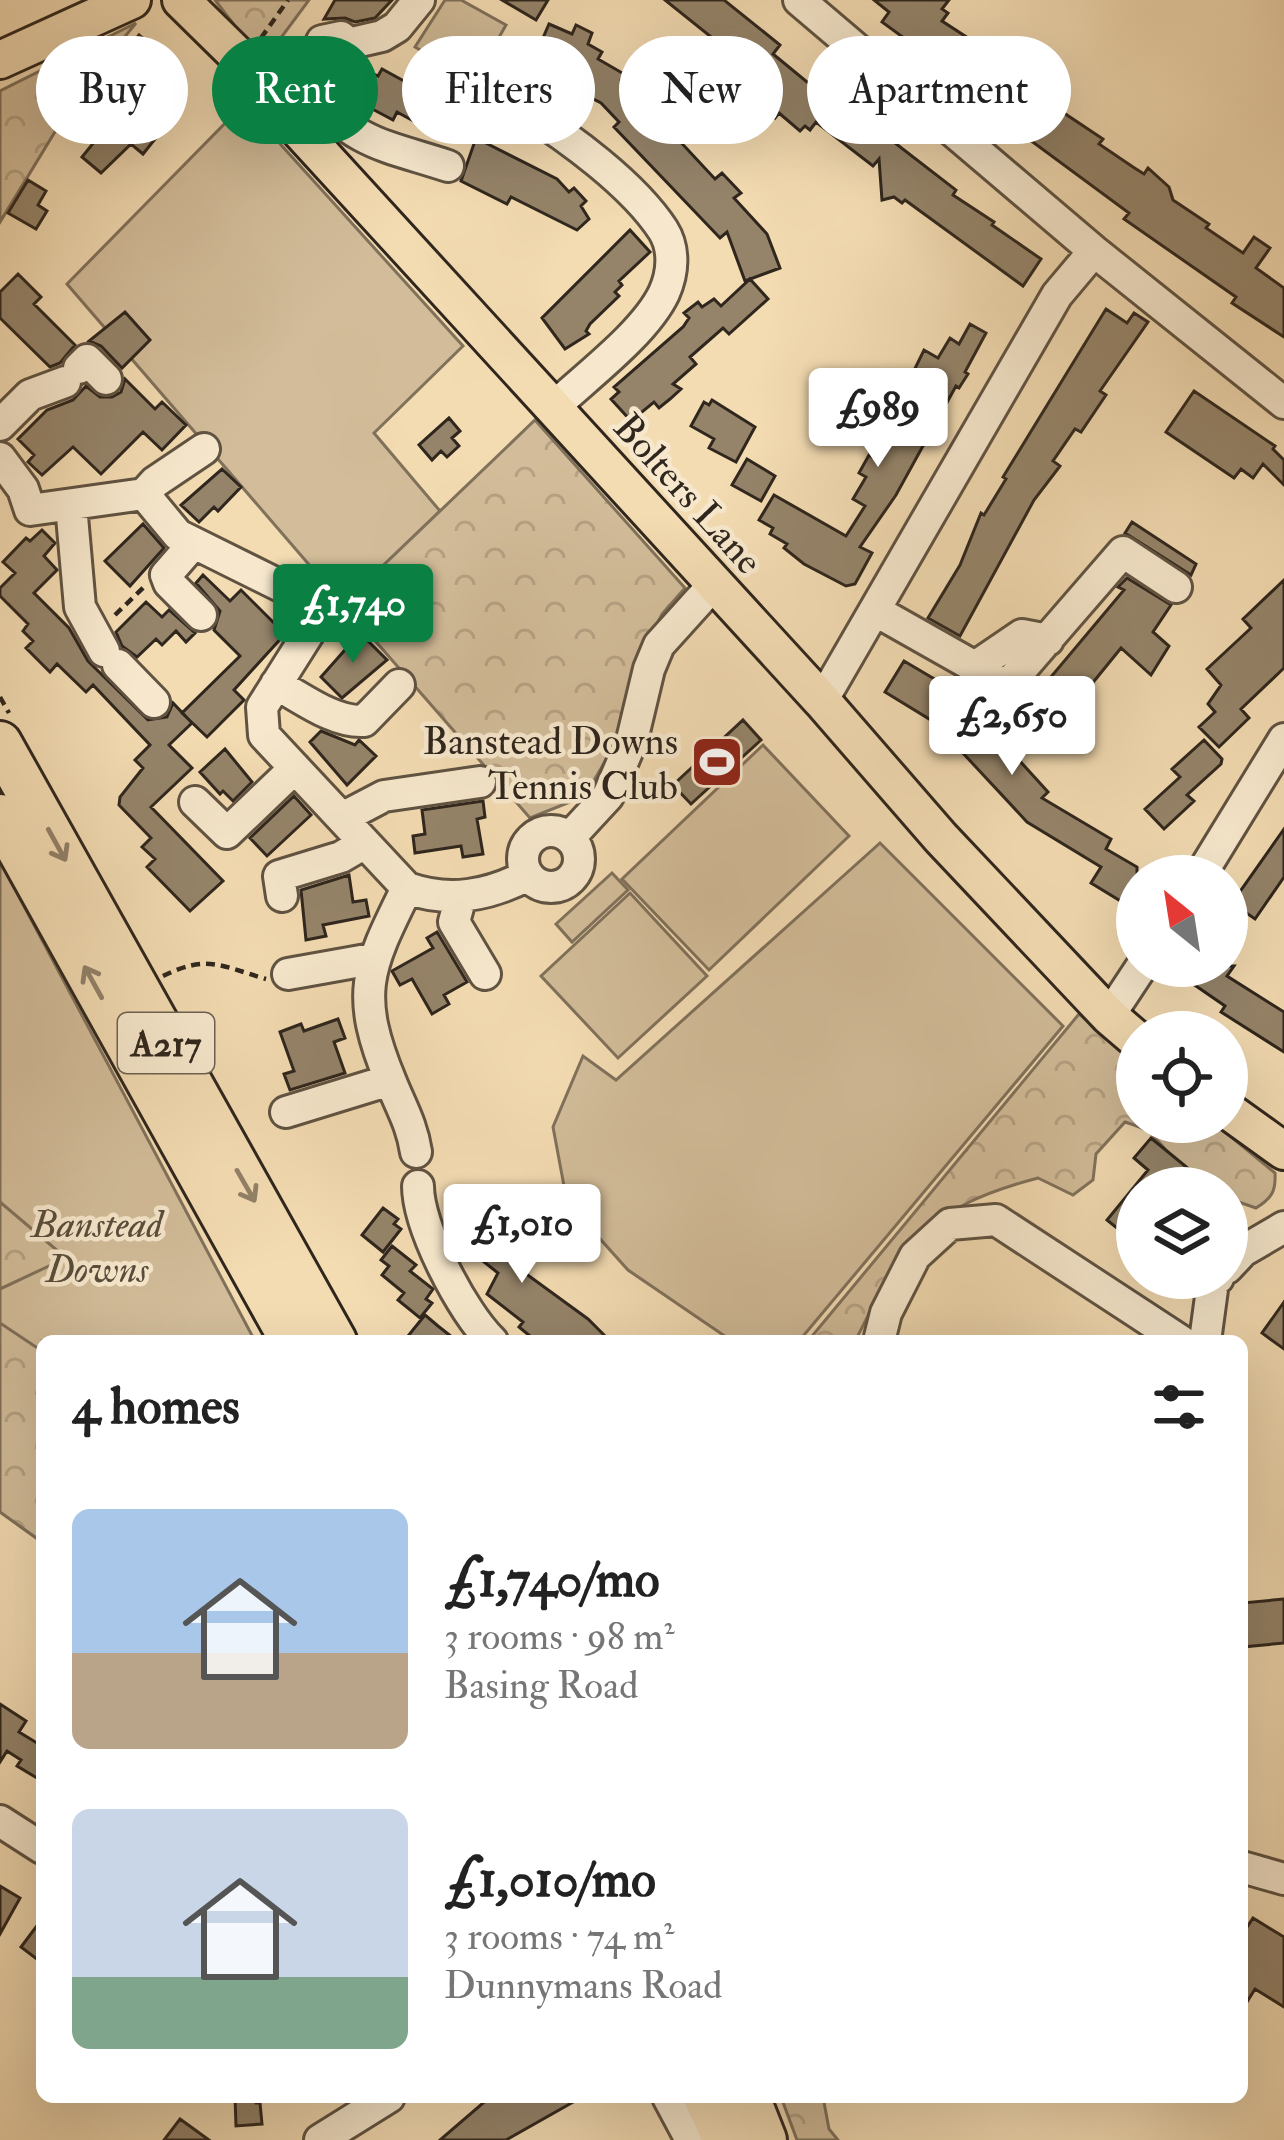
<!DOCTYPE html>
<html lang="en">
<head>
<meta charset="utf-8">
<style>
	:root { --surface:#fff; --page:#f2f2f2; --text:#222; --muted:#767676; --accent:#0b8043 }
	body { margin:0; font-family:"IM FELL Double Pica",serif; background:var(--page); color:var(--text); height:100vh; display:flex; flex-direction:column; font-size:45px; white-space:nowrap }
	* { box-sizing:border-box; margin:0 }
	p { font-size:39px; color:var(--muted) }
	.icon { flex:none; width:66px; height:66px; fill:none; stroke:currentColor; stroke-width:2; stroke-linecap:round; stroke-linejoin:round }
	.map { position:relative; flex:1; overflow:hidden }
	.details { position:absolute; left:36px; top:1335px; width:1212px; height:768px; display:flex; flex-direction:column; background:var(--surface); border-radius:18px; box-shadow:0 12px 48px #0002 }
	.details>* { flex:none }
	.hud { position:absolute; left:36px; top:36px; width:1212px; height:108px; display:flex; gap:24px }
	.needle { width:78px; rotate:330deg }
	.tools { position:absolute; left:1116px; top:855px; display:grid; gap:24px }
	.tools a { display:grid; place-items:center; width:132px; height:132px; border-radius:50%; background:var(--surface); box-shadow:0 12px 48px #0002; font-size:60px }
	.price { position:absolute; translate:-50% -102px; padding:0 27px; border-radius:12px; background:#fff; color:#222; font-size:39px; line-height:78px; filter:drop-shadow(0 3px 6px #0008) }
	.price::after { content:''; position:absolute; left:50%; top:72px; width:36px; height:27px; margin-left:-18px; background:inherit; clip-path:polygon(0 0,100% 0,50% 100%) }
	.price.current { background:var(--accent); color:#fff }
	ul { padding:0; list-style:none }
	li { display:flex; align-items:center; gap:36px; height:300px; padding:0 36px }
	li span { display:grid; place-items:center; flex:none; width:336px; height:240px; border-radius:18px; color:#555 }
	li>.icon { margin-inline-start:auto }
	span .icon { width:144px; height:144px; fill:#fffc; stroke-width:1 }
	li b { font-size:51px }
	h2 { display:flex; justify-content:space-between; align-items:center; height:144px; padding:0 36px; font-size:51px }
	.chip { padding:0 42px; border-radius:54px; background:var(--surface); box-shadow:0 12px 48px #0002; font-size:42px; line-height:108px }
	.chip.current { background:var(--accent); color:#fff }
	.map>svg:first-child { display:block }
	.green { fill:#d2bc99; stroke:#80715b; stroke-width:3 }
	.forest { fill:url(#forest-crowns); stroke:#80715b; stroke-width:3 }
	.building { fill:#95846a; stroke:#2f261d; stroke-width:3 }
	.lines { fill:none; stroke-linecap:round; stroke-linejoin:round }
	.minor-casing { stroke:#605342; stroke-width:36 }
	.major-casing { stroke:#2f261d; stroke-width:42 }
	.highway-casing { stroke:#2f261d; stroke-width:48 }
	.path { stroke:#2f261d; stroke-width:4.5; stroke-dasharray:9 6; stroke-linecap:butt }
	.minor { stroke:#f7e8cd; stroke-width:30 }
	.major { stroke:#f3dbb2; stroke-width:36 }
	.highway { stroke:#f3dbb2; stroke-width:42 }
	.oneway { stroke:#918068 }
	.labels { text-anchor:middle; stroke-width:9; stroke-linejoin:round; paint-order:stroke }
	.shield { fill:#f7e8cd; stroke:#6b6052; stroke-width:3 }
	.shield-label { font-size:36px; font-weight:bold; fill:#2f261d }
	.street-label { font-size:39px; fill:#2f261d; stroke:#f7e8cd }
	.poi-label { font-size:39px; fill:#2f261d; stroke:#f7e8cd; text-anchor:end }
	.park-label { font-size:39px; font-style:italic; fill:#584c3c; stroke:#f7e8cd }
</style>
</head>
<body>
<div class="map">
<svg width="1284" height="2140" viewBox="0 0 1284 2140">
	<defs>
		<pattern id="forest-crowns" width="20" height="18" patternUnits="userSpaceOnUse" patternTransform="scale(3)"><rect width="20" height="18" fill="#d2bc99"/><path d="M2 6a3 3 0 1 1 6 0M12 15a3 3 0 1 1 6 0" fill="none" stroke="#b5a183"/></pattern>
	</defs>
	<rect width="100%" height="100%" fill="#f3dbb2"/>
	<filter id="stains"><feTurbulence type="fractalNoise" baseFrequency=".00167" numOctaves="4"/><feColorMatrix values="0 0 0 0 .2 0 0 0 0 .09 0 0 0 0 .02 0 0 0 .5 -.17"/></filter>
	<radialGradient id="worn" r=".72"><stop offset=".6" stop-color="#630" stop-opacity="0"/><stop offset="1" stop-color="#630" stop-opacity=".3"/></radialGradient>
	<path class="green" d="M 445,0 L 461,0 L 506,25 L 474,81 L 415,47 Z
		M 244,104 L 463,346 L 374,433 L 440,511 L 343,604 L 67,284 Z
		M 763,745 L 849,836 L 709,970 L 622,879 Z
		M 880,843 L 1063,1026 L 799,1341 L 732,1341 L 628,1270 L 567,1202 L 553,1127 L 583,1056 L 616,1080 Z
		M 0,861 L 255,1341 L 42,1341 L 42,1542 L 0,1512 Z
		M 612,873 L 628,890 L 572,942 L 556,924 Z
		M 630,893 L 707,976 L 618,1058 L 541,976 Z"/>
	<path class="forest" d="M 215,0 L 309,0 L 263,62 Z
		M 136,23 L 78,94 L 0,222 L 0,91 Z
		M 535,420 L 685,588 L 662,614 L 636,665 L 618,739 L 585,796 L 530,818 L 343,604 Z
		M 1079,1014 L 1137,1061 L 1137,1122 L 1213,1122 L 1275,1173 C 1276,1191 1272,1198 1256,1208 L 1227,1198 L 1227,1188 C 1183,1188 1178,1158 1151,1134 C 1145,1128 1133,1125 1125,1122 L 1096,1154 L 1093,1180 L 1073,1195 L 1038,1178 C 989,1191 940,1209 906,1250 C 885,1275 871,1312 855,1341 L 808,1341 Z
		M 0,1202 L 66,1258 L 0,1289 Z
		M 0,1323 L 42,1351 L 42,1542 L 0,1512 Z
		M 781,2097 L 823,2097 L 829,2129 L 838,2140 L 797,2140 Z"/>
	<path class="building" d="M 335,0 L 392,0 L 375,18 L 355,22 L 345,18 L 324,19 Z
		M 502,0 L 548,0 L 536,20 Z
		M 665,0 L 724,0 L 780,45 L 773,54 L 807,82 L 816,87 L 819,84 L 842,102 L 956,190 L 953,195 L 994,222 L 992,225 L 1041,259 L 1023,286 L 905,200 L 902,203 L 894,197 L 882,200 L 879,159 L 873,166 L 816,122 L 810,130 L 805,126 L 800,131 L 779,113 L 775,118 L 741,89 L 750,78 L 726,59 L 728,56 L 713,43 L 715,40 Z
		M 874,0 L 949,0 L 942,9 L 948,13 L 942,21 L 1005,62 L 1009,56 L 1068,94 L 1058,109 L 1103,139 L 1099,144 L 1133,167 L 1144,174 L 1148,168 L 1169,187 L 1173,200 L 1209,224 L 1206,228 L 1243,253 L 1254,237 L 1270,248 L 1256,268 L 1284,288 L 1284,337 L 1232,303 L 1236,297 L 1124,219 L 1129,213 L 1030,140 L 1033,136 L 928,61 L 930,57 L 882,22 L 889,12 Z
		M 549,24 L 572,34 L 576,25 L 592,33 L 588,44 L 602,52 L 598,59 L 624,74 L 621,80 L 655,116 L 661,110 L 670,119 L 680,130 L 674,135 L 715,179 L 722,173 L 741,193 L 734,198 L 767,234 L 780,268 L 745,281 L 727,232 L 720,238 L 614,127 L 619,122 L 601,103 L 582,93 L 585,87 L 574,75 L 544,62 L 546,56 L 537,52 Z
		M 139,35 L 170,61 L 142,96 L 171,119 L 143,154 L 131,144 L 101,173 L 82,157 L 95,141 L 82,131 L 93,118 L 81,108 Z
		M 361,68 L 378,76 L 382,69 L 415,87 L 419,80 L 453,98 L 456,91 L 486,107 L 467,142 L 434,124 L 430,130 L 397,112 L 393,120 L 361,103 L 358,110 L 345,99 Z
		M 476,138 L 557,179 L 569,192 L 574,188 L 586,201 L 581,206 L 589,219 L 577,230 L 511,197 L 507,204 L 461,181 Z
		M 28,180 L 46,191 L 38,205 L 47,211 L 36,229 L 8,213 Z
		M 630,230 L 650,252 L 619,281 L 622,285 L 615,292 L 619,296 L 590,324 L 586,331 L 589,334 L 565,349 L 542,318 Z
		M 18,274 L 41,297 L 34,304 L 75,345 L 60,363 L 50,367 L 0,318 L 0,292 Z
		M 750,279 L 768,299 L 729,334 L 723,328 L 690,357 L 696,364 L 673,384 L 681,389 L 670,399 L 659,408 L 654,402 L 631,421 L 611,399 L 619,392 L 614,387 L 683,327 L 689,318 L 684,313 L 698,302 L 702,307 L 714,299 L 721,306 Z
		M 1106,309 L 1127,323 L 1134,313 L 1148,322 L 1100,391 L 1106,395 L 1081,432 L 1075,429 L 1053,461 L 1060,466 L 1034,500 L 960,636 L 928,618 L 960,565 L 981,513 L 984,515 L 1006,479 L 1003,477 Z
		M 125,312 L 150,340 L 122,368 L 101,346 L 89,341 Z
		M 970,324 L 986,333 L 965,372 L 968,374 L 959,388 L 956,386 L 896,495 L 860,547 L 872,553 L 855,584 L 846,586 L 804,564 L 784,548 L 787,544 L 770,534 L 773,528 L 759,520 L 774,495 L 846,536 L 865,506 L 853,499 L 866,477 L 859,473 L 869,455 L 879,461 L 907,414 L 900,410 L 907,398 L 902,395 L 924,350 L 938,358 L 950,338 L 959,344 Z
		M 125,379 L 155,409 L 162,402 L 186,425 L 162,450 L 143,432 L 101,474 L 73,447 L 42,475 L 28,462 L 34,455 L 18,439 L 47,410 L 73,400 L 86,386 L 100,397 L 112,397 L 121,392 Z
		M 1194,391 L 1275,446 L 1273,449 L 1284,460 L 1284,485 L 1263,464 L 1253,478 L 1241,469 L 1234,478 L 1166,432 Z
		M 712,400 L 755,427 L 736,462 L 709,448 L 714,439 L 691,426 L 704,402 L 709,405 Z
		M 449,418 L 460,431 L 452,438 L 459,446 L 447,457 L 441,451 L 432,460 L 419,445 Z
		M 747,459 L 775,476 L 761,501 L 732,485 Z
		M 222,469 L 241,487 L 218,511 L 214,507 L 199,522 L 181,505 Z
		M 1132,522 L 1196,564 L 1191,575 L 1125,533 Z
		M 143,524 L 164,548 L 130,586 L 105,561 Z
		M 42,530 L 55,543 L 44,556 L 57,570 L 34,593 L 69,628 L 88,661 L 148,720 L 167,717 L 173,703 L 192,723 L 169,745 L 192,768 L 151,807 L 223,881 L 190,911 L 147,867 L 155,859 L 142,847 L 151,838 L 119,805 L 120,797 L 143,768 L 135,760 L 150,745 L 93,685 L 86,692 L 57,664 L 50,672 L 26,648 L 33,641 L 23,631 L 28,624 L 0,596 L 0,588 L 15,573 L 3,562 L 26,538 L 30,541 Z
		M 203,575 L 230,601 L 241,590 L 285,634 L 234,690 L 244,700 L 207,737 L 182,713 L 240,656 L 214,630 L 220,611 L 196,583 Z
		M 1127,578 L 1171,605 L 1153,632 L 1169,646 L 1151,675 L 1121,648 L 1056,728 L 1029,703 L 1124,590 L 1118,587 Z
		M 1284,580 L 1284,668 L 1241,709 L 1249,718 L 1219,747 L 1199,727 L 1215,712 L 1208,704 L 1221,685 L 1207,669 L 1251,628 L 1243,619 Z
		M 146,602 L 162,617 L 169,610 L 195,633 L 186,642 L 176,631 L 162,645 L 156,639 L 137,657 L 122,646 L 116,632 Z
		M 360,633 L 387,660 L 342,698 L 321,677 Z
		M 904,661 L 958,693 L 1048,792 L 1042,798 L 1111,839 L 1106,849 L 1137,867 L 1137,911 L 1091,883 L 1101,867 L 1027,822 L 934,722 L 885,692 Z
		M 743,720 L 761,740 L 691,804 L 673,785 Z
		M 321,731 L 355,745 L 359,740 L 376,756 L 347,785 L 310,742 Z
		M 1204,740 L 1222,759 L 1221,764 L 1187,795 L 1194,801 L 1164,829 L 1145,809 L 1180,777 L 1172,769 Z
		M 225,749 L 252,782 L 233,801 L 223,791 L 220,794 L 200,772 Z
		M 294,796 L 311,815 L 267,856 L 250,838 Z
		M 483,801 L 485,817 L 477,819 L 483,854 L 463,857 L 461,846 L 415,853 L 413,836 L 425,834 L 422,810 Z
		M 1284,829 L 1284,877 L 1255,919 L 1232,903 Z
		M 349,875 L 353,902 L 366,900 L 369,916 L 323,925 L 326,936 L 306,940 L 301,890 Z
		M 437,932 L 467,982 L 444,995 L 449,1004 L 432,1014 L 412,979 L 400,985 L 392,971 L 433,948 L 427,938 Z
		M 1190,966 L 1234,966 L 1227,976 L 1284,1012 L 1284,1052 L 1221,1012 L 1225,1006 L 1183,977 Z
		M 338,1019 L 345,1038 L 334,1042 L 345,1073 L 290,1090 L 284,1074 L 294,1071 L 280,1032 L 301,1024 L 304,1031 Z
		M 1151,1138 L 1212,1188 L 1137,1188 L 1137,1226 L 1128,1237 L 1107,1220 L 1148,1170 L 1134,1158 Z
		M 462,1197 L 482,1212 L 478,1218 L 512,1245 L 503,1257 L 588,1319 L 610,1341 L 536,1341 L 519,1327 L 523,1322 L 487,1294 L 498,1273 L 464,1246 L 471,1237 L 446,1218 Z
		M 383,1208 L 398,1219 L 394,1224 L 401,1229 L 383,1252 L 362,1235 Z
		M 392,1246 L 416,1265 L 410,1271 L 433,1289 L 426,1299 L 432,1303 L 420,1318 L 398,1300 L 404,1293 L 382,1275 L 389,1266 L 381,1260 Z
		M 1284,1302 L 1284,1349 L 1262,1333 Z
		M 425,1315 L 438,1326 L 457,1341 L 404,1341 Z
		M 1284,1599 L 1284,1643 L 1242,1647 L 1242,1603 Z
		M 0,1704 L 26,1721 L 19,1732 L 42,1746 L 42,1781 L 17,1766 L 21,1760 L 7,1751 L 0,1762 Z
		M 0,1886 L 20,1898 L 0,1934 Z
		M 1253,1918 L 1284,1937 L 1284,2007 L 1255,1989 L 1242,2010 L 1242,1935 Z
		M 42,1919 L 42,1963 L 21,1947 Z
		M 235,2097 L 255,2097 L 256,2103 L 260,2103 L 262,2124 L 236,2126 Z
		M 490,2097 L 582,2097 L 506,2140 L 440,2140 Z
		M 180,2119 L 209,2140 L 164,2140 Z"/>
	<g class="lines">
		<g class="minor-casing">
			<path id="minor" d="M 799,0 L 1094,251 L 1284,403
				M 326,75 L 314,60 L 322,41 L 341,37 L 352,46
				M 310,90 C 355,145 384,145 448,166
				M 522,108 C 568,137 633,184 663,230 C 675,249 673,273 664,293 C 645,333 587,376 554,407
				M 284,112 L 322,79 L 356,42 L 382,36 L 397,27 L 419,0
				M 79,368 L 87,360 L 106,379
				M 0,425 L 30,395 L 65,382
				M 0,458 L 23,489 L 30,510 L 144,494 L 178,535 L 309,600 L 315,623 L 262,707 L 264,735 L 407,888 C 449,903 488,896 528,875
				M 144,494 L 155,482 L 204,449
				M 71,505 L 80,607 L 104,651
				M 193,544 L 166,575 L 169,583 L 201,615
				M 876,611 L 975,667 L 992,685 L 1012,680 L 1123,552 L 1176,587
				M 118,665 L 154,702
				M 975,667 L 1022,635 L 1048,640
				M 276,684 C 302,698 334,723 364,721 L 399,685
				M 822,701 L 1057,295 L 1094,251
				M 195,802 L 227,833 L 295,768
				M 342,818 L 384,796 L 480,782
				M523 859a28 28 0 1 1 56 0a28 28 0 1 1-56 0Z
				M 571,836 L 608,796 L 632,740 L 649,669 L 659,645 L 715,583
				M 1200,876 L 1284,739
				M 407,888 C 367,969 354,993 391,1082 C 401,1107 412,1125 416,1152
				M 282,896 L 279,876 L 341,857 L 365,843
				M 461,896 L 454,922 L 485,974
				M 288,974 L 372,959
				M 1109,1016 L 1142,966
				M 286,1112 L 390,1080
				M 418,1186 C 418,1227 462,1312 492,1341
				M 1227,1268 L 1243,1251 L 1284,1227
				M 879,1341 L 886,1313 L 915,1256 L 950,1224 L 996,1220 L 1181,1341
				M 1205,1341 L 1213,1282 L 1218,1278
				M 0,1821 L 42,1848
				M 1242,1867 L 1284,1879
				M 668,2097 L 691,2140
				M 320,2140 L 389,2097"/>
		</g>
		<g class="major-casing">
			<path id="major" d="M 181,0 L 244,62 L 290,120 L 822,701 L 941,838 L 1109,1016 L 1137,1040
				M 0,60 L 132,0
				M 1227,1110 L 1284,1151"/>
		</g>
		<g class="highway-casing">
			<path id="highway" d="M 0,743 L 335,1341
				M 0,816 L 292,1341
				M 705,2097 L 725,2140
				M 748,2097 L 765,2140"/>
		</g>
		<path class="path" d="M 261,38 L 288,0
			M 115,615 L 146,585
			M 0,697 L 9,713
			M 163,976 C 208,954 221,966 266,979"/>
		<use href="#minor" class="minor"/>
		<use href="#major" class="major"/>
		<use href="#highway" class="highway"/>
	</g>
	<defs><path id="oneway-shaft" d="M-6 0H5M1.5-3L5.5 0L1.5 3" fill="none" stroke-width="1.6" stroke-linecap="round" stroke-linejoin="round" transform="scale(3)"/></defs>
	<g class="oneway">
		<use href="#oneway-shaft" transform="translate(57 845) rotate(61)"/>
		<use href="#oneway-shaft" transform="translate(93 982) rotate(-119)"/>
		<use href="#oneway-shaft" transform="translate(246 1186) rotate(60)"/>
	</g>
	<defs>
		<g id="stadium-square" transform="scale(2.7)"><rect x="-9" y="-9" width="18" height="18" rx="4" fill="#8f2418" stroke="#f7e8cd"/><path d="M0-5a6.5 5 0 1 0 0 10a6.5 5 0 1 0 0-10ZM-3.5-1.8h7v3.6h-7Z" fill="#fff"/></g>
	</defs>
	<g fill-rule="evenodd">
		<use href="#stadium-square" x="717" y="762"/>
	</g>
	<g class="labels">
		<rect class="shield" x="118" y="1013" width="96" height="60" rx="9"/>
		<g class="shield-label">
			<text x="166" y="1056">A217</text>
		</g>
		<g class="street-label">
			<text transform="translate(689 493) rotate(48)" y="14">Bolters Lane</text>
		</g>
		<g class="poi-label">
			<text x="678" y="754">Banstead Downs<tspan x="678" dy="45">Tennis Club</tspan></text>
		</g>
		<g class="park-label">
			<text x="97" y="1237">Banstead<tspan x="97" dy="45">Downs</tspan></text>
		</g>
	</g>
	<rect width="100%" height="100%" filter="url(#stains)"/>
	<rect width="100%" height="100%" fill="url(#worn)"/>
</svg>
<div class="tools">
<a><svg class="needle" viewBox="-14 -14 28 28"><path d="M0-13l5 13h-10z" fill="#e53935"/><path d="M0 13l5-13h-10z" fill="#767676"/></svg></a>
<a><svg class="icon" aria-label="locate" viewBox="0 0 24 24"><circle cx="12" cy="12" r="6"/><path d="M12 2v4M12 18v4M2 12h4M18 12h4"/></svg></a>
<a><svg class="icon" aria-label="layers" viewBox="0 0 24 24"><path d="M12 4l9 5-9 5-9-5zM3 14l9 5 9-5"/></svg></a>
</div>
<b class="price" style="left:878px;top:470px">£989</b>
<b class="price current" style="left:353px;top:666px">£1,740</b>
<b class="price" style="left:1012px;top:778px">£2,650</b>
<b class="price" style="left:522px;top:1286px">£1,010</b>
<div class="hud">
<a class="chip">Buy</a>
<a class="chip current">Rent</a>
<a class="chip">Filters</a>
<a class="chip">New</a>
<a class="chip">Apartment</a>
</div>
<section class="details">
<h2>4 homes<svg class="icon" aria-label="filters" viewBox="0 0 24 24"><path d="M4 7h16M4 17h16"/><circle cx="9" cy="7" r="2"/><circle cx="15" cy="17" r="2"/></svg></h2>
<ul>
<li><span style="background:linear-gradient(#a9c7e8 60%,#b9a48a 0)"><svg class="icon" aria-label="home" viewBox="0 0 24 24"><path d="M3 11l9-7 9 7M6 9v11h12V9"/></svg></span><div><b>£1,740/mo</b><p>3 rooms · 98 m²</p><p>Basing Road</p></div></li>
<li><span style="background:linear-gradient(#c9d6e8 70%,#7fa58c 0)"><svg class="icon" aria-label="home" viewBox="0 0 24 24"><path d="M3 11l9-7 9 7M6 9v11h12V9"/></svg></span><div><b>£1,010/mo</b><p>3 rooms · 74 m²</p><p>Dunnymans Road</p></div></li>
</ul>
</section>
</div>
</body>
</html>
